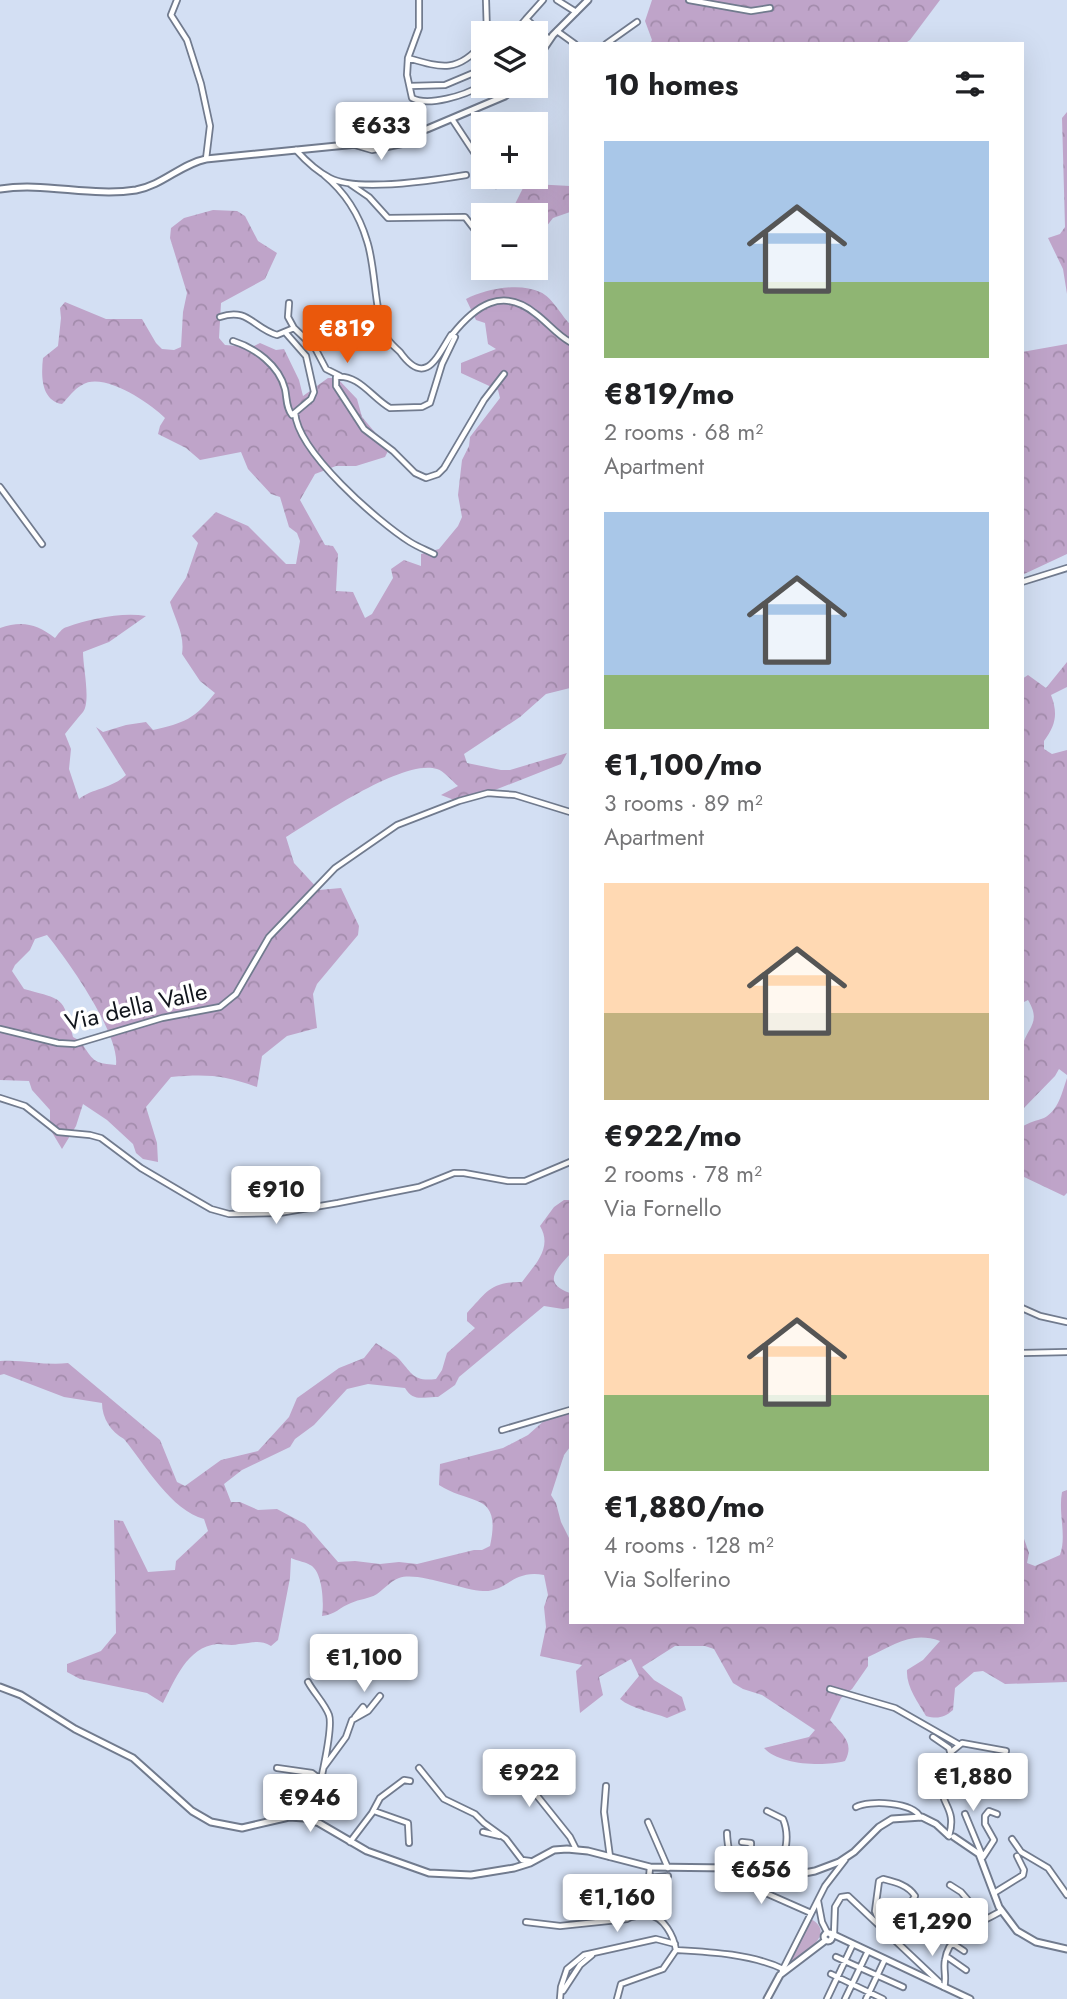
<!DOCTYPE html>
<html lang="en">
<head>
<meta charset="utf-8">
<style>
	:root { --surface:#fff; --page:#f6f6f6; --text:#202124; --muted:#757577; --accent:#ea580c }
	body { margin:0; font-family:Jost,sans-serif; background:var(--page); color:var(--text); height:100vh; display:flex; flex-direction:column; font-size:26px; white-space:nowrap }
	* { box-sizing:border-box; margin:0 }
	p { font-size:23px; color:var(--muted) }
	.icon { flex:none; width:38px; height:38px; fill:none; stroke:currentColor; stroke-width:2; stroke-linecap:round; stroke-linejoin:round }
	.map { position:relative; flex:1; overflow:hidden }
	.panel { position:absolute; left:569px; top:42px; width:455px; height:1582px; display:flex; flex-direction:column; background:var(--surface); border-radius:0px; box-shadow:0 7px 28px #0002 }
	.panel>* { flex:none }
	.tools { position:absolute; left:471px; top:21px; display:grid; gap:14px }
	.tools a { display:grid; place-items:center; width:77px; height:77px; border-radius:0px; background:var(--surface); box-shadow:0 7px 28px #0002; font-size:35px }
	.price { position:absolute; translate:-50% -60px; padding:0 16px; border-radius:7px; background:#fff; color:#222; font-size:23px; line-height:46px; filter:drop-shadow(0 2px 4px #0008) }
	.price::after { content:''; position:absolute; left:50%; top:42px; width:21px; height:16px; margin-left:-10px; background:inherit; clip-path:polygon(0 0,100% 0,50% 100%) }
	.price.current { background:var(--accent); color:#fff }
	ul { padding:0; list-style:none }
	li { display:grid; align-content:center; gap:14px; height:371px; padding:0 35px }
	li span { display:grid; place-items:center; height:217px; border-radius:0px; color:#555 }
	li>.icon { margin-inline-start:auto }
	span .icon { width:126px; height:126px; fill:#fffc; stroke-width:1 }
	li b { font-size:30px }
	h2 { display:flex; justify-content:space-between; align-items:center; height:84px; padding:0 35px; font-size:30px }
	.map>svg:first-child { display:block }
	.forest { fill:url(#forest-crowns); fill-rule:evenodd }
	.green { fill:#c2aaca }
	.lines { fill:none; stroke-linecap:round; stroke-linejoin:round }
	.minor-casing { stroke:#717b8e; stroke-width:8 }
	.major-casing { stroke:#717b8e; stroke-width:9 }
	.minor { stroke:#fff; stroke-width:4.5 }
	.major { stroke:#fff; stroke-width:5 }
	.labels { text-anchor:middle; stroke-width:7; stroke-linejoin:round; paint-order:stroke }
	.street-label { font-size:24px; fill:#11151c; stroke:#fff }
</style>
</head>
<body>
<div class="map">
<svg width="1067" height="1999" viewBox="0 0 1067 1999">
	<defs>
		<pattern id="forest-crowns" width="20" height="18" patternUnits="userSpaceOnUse" patternTransform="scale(1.75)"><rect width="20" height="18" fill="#bfa4c9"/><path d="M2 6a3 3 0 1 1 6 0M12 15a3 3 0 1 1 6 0" fill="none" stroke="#a38cac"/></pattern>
	</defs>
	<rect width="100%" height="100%" fill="#d3dff3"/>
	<path class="forest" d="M 652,0 L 940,0 L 910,40 L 904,44 L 650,44 L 652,40 L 645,21 Z
		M 1067,112 L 1067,294 L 1063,269 L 1048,238 L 1060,234 L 1065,227 L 1062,118 Z
		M 533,184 L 570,186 L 570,212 L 553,218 L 536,240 L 536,215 L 514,215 L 512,210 L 524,186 Z
		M 213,210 L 237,211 L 245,216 L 258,241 L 277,253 L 265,279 L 221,303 L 219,338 L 225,345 L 252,347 L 260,343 L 276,350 L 284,349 L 299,380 L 303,396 L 328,378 L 337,378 L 357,399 L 362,417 L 389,449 L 385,457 L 356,466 L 336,466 L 315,474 L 300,500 L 325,545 L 333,546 L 338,554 L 336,591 L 353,592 L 365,618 L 372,614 L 393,578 L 391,569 L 404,560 L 421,566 L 421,554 L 439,549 L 458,526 L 462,517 L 458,495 L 462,460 L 469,446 L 470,437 L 500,398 L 498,390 L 461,373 L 461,363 L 496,349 L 488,344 L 485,323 L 476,320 L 466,299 C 485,289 520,282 540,292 C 552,297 561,315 570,324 L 570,688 L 546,694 L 520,717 L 464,754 L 467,763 L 501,770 L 510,770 L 567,753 L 561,764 L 462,803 L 441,795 L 458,786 C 452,781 444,771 437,769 C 403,758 316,819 286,837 L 294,863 L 319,890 L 341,888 L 359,926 L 358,935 L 317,984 L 313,994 L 317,1028 L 287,1036 L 262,1056 L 257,1087 C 223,1075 207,1074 171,1077 L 146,1107 L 157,1143 L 158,1162 L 143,1159 L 136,1153 L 133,1144 L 107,1120 L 83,1104 L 76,1126 L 62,1149 L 50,1129 L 50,1110 L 32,1090 L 29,1081 L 0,1080 L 0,628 C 22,620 37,624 55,638 C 58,634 62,628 67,627 C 90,619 121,612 146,616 L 109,642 L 83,652 C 83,667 91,701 83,712 C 77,719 71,726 65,734 L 71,749 L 69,769 L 79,799 C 91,789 113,788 126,775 L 96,727 L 103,732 L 126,725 L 146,722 L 153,730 C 184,723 195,719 215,693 L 200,681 L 182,654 C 185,634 175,620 170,602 L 186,578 L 198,543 L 192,536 L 216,512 L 248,526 L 286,564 L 296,564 L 300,541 L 297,533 L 289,527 L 280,497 L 271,494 L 248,469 L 241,452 L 200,460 L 186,448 L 158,434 L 160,426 L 165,418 C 150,403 103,371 82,385 C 74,389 68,398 62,404 C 41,400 41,376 43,358 L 58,346 L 61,318 L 60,308 L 65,302 L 106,319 L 142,319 L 156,343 L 162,349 L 174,350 L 181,347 L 183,312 L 187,293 L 170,238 L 171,228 L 184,218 ZM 47,935 C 67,959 120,1034 116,1065 C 110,1064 103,1064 98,1062 C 87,1057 85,1042 73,1037 C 63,996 64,1000 24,989 L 12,971 L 15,965 L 30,950 L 35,939 Z
		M 1067,344 L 1067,554 L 1022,575 L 1022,352 Z
		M 1067,662 L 1067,687 L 1051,695 C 1058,713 1056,725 1044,741 L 1044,749 L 1052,754 L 1067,750 L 1067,1075 L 1059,1069 L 1055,1076 L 1022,1110 C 1022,1094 1018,1061 1022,1047 C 1027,1027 1042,1023 1028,1000 L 1022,1003 L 1022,679 L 1028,675 L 1046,688 Z
		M 1067,1078 L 1067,1193 L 1064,1196 L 1022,1176 L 1022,1127 C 1029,1122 1036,1121 1044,1118 C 1059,1110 1062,1092 1067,1078 Z
		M 564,1200 L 570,1200 L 570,1254 C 556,1270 542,1283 570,1293 L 570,1308 L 563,1309 L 544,1306 L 459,1377 L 455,1385 L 438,1397 C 424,1396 414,1403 405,1388 L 368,1384 L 347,1389 L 314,1425 L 295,1439 L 290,1447 L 242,1470 L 224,1484 L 231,1502 L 240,1502 L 258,1510 L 277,1509 L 305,1524 L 338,1562 L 355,1561 L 380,1564 L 399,1562 L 417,1564 L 474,1550 L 482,1550 L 490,1546 C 502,1491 471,1506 439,1485 L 440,1464 L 503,1448 L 528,1435 L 546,1419 L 570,1412 L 570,1447 L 564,1455 L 551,1495 L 556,1503 L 561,1522 L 570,1540 L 570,1622 L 1022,1622 L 1022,1533 L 1029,1553 L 1027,1563 L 1035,1566 L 1060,1555 C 1067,1535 1058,1514 1062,1492 L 1067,1490 L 1067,1682 L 1005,1684 L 983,1671 L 974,1672 L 955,1688 L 953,1710 C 944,1718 937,1719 926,1716 C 918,1702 906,1687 907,1670 L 923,1660 L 940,1641 C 911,1631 895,1645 868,1657 L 868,1666 L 852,1689 L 841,1698 L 830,1720 C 842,1735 855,1742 845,1761 C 824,1767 779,1765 764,1748 L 809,1737 L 815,1730 L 762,1695 L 743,1689 L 733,1683 L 714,1649 L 705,1646 L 675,1646 L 642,1667 L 654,1680 L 682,1697 L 686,1710 L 667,1718 C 652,1712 632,1709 620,1699 L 639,1676 L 631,1659 L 599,1677 L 603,1695 L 580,1713 L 576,1671 L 582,1665 L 540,1656 L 546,1627 L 544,1607 L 548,1595 L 544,1575 C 513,1569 507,1592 483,1591 C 462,1590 417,1571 399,1578 C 391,1581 384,1589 377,1594 C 368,1599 360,1599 351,1603 C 340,1607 335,1615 322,1616 C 324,1604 323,1575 312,1566 C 307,1562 297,1561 291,1558 L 290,1578 L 278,1640 L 271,1646 C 259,1639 252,1643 239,1644 C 232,1646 224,1644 217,1644 C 187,1647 175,1680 163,1703 L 147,1693 L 80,1679 L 67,1672 L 67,1664 L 101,1651 L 116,1633 L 114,1520 L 123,1521 L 148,1572 L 175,1570 L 176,1561 L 208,1531 L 204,1519 C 172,1511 145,1465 124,1439 C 111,1432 102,1418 102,1403 L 64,1397 L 4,1374 L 0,1375 L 0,1361 C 23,1359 45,1366 68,1363 L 160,1440 L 177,1482 L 185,1486 L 221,1460 L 258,1451 L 289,1417 L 297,1398 L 339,1368 L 364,1358 L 376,1343 C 383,1348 393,1353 399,1359 C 412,1373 413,1382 436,1379 L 442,1370 L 447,1353 L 475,1328 L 467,1321 L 467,1313 C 487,1292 490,1282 522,1282 C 535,1264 553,1248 540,1226 L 554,1207 Z"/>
	<path class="green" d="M 811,1919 C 837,1934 804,1953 790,1963 L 789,1961 Z"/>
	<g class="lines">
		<g class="minor-casing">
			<path id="minor" d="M 177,0 L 171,15 L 187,40 L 201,84 L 210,126 L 206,159
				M 486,0 L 487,33
				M 543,0 L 526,19 L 549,39
				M 557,0 L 576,12
				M 689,0 L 751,11 L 770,8
				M 520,26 L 526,19
				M 557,31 L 575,44
				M 483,43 C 458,73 442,68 408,58 L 407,75 L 412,98 C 428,107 466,95 480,86 L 483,68
				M 606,44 L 637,22
				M 408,58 L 419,28 L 419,0
				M 410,86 L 445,85 L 483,69
				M 452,119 L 483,166
				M 355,145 L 372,150 L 412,142
				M 296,150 C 305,160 318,172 330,178 C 357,192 436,180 466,175
				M 324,175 C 346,193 359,214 367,241 C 376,268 374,313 386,336 C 389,343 395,347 400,352 C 425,387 436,359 451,335 L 455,337 L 442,364 L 430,403 L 422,407 L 390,408 C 372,398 359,374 336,377 L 336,386 L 364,429 L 393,451 L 415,473 L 426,478 L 438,474 L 444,468 L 484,400 L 504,374
				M 490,177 L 496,185
				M 350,184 L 369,197 L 388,218 L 465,217 L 475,230
				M 289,303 L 288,317 L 294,328
				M 220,317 C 248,307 253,328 277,335 L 294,328 L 315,348 L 326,369 L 340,376
				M 452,335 C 475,306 502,286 536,314 C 548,323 557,335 570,342
				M 233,341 C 255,348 279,365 285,389 C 287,398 286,408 292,415 L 311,399 L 314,392 L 306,356 L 285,332
				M 295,413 C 298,452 377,521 410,542 C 418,547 426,550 434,554
				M 0,487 L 42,544
				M 1022,582 L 1067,568
				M 0,1029 L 58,1043 L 75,1044 L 162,1018 L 220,1007 L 236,994 L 269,937 L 335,868 L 397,825 L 459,801 L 488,793 L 515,795 L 570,812
				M 0,1098 L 25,1106 L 58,1132 L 90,1135 L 101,1138 L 141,1168 L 185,1194 L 211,1209 L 229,1214 L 279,1213 L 338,1203 L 419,1187 L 454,1173 L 464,1173 L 508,1181 L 525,1181 L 570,1162
				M 1022,1308 L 1040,1316 L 1067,1322
				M 1022,1353 L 1067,1352
				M 502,1430 L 570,1410
				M 308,1682 C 314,1693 325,1704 329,1715 C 334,1729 316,1803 311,1820
				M 830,1689 L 895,1708 L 958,1744
				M 355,1717 L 363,1707 L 366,1712
				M 933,1737 L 949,1748 L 952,1759 L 973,1767 L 975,1772
				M 951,1752 L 962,1743 L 1006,1751
				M 534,1755 L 551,1755 L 554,1764 L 549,1772 L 527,1773 L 526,1782 L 570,1837 L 576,1849
				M 324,1767 L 346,1737 L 352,1720 L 368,1711 L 380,1696
				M 277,1768 L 312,1773 L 316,1776 L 318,1783
				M 419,1768 L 444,1799 L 475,1814 L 484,1823 L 506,1839 L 522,1860 L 530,1861
				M 606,1786 L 604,1812 L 610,1857
				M 856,1807 C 869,1800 913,1802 920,1817
				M 374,1811 L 408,1823 L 409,1843
				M 767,1811 L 783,1819 C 791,1838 784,1855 778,1874
				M 965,1814 L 982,1855
				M 648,1822 L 668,1868
				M 483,1832 L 500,1836
				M 727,1833 C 727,1845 731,1855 730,1868
				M 949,1836 C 957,1809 941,1805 942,1787 C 943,1781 948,1770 954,1768 C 964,1764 1007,1784 1017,1790
				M 1012,1839 L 1021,1852 L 1048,1868 L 1067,1895
				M 350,1842 L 372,1813 L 380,1798 L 404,1780 L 410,1781
				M 742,1842 L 751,1843 L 750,1869
				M 983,1857 L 994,1840 L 985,1824 L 985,1816 L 989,1811 L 997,1814
				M 751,1870 L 752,1887 L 811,1913
				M 649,1878 L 668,1876
				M 950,1885 L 961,1892 L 985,1920
				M 994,1893 L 1023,1875 L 1024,1870 L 1017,1856
				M 818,1901 L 822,1922 L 827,1932
				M 631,1917 C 636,1916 643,1915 648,1915 C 664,1916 674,1937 676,1950 C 711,1952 751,1954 783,1969
				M 526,1922 L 560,1926 L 627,1919 L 631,1917 L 631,1881 L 649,1878 L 650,1867
				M 881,1927 L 875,1911 L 879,1881 L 883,1879 C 895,1882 908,1885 915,1896 L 910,1904 L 911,1907 L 955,1927 L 961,1934
				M 834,1934 L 835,1907 L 841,1897 L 848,1896 L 939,1982
				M 952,1943 L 964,1951
				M 946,1956 L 966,1970
				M 836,1957 L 903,1987
				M 782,1971 L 825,1886 L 845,1860
				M 831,1974 L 883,1999
				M 944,1987 C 947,1978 943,1969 945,1960 C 949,1932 980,1924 1001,1911
				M 563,1991 L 580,1965 L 592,1955
				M 560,1999 L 561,1987 L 567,1969 L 584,1955 L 656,1939 L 675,1944
				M 617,1999 L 621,1984 L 663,1969 L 676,1950
				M 827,1999 L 853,1944
				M 845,1999 L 868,1951
				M 866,1999 L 885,1959"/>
		</g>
		<g class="major-casing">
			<path id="major" d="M 536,60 L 553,35 L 588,0
				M 0,189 C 45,182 91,197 136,190 C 163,185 181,164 206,159 L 397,140 L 427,129 L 505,96 L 518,86
				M 0,1687 L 21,1695 L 75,1729 L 133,1758 L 192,1811 L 211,1822 L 242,1828 L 289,1817 L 304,1818 L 319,1823 L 367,1851 L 429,1873 L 471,1875 L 514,1868 L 530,1863 L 554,1850 L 567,1849 L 588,1851 L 650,1867 L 730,1868 L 794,1875 L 815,1871 L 839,1862 L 854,1852 L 879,1827 L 892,1819 L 922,1817 L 936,1824 L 949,1836
				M 954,1837 L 979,1854 L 999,1907 L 1017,1931 L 1036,1942 L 1067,1949
				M824 1937a4 4 0 1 1 8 0a4 4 0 1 1-8 0Z
				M 830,1933 L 970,1999
				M 767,1999 L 780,1975 L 826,1940"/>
		</g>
		<use href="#minor" class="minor"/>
		<use href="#major" class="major"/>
	</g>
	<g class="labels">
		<g class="street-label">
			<text transform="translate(136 1007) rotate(-13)" y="8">Via della Valle</text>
		</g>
	</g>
</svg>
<div class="tools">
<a><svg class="icon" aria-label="layers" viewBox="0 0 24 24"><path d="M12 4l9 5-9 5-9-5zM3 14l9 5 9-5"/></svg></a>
<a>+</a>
<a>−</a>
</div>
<b class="price" style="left:381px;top:162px">€633</b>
<b class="price current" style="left:347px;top:365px">€819</b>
<b class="price" style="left:276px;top:1226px">€910</b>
<b class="price" style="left:364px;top:1694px">€1,100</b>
<b class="price" style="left:529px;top:1809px">€922</b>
<b class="price" style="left:973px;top:1813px">€1,880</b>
<b class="price" style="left:310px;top:1834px">€946</b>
<b class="price" style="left:761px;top:1906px">€656</b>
<b class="price" style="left:617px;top:1934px">€1,160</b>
<b class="price" style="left:932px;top:1958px">€1,290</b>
<section class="panel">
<h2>10 homes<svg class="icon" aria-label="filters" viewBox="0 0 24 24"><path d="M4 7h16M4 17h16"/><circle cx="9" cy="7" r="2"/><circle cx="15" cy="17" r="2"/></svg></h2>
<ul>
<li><span style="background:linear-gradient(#a9c7e8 65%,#8fb573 0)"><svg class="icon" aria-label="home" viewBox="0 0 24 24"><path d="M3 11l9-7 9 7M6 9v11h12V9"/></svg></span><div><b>€819/mo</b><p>2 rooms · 68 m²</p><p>Apartment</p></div></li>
<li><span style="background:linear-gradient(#a9c7e8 75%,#8fb573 0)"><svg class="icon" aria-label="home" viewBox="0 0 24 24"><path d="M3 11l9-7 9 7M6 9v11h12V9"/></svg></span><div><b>€1,100/mo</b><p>3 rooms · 89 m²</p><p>Apartment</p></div></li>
<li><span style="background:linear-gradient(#ffd9b3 60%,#c2b280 0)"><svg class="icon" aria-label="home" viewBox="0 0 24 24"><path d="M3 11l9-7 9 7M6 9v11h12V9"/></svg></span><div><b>€922/mo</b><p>2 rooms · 78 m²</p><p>Via Fornello</p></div></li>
<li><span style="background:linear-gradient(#ffd9b3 65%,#8fb573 0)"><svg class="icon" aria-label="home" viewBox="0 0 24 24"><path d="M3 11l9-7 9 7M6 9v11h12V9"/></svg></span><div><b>€1,880/mo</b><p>4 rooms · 128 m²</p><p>Via Solferino</p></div></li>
</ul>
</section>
</div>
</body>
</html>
